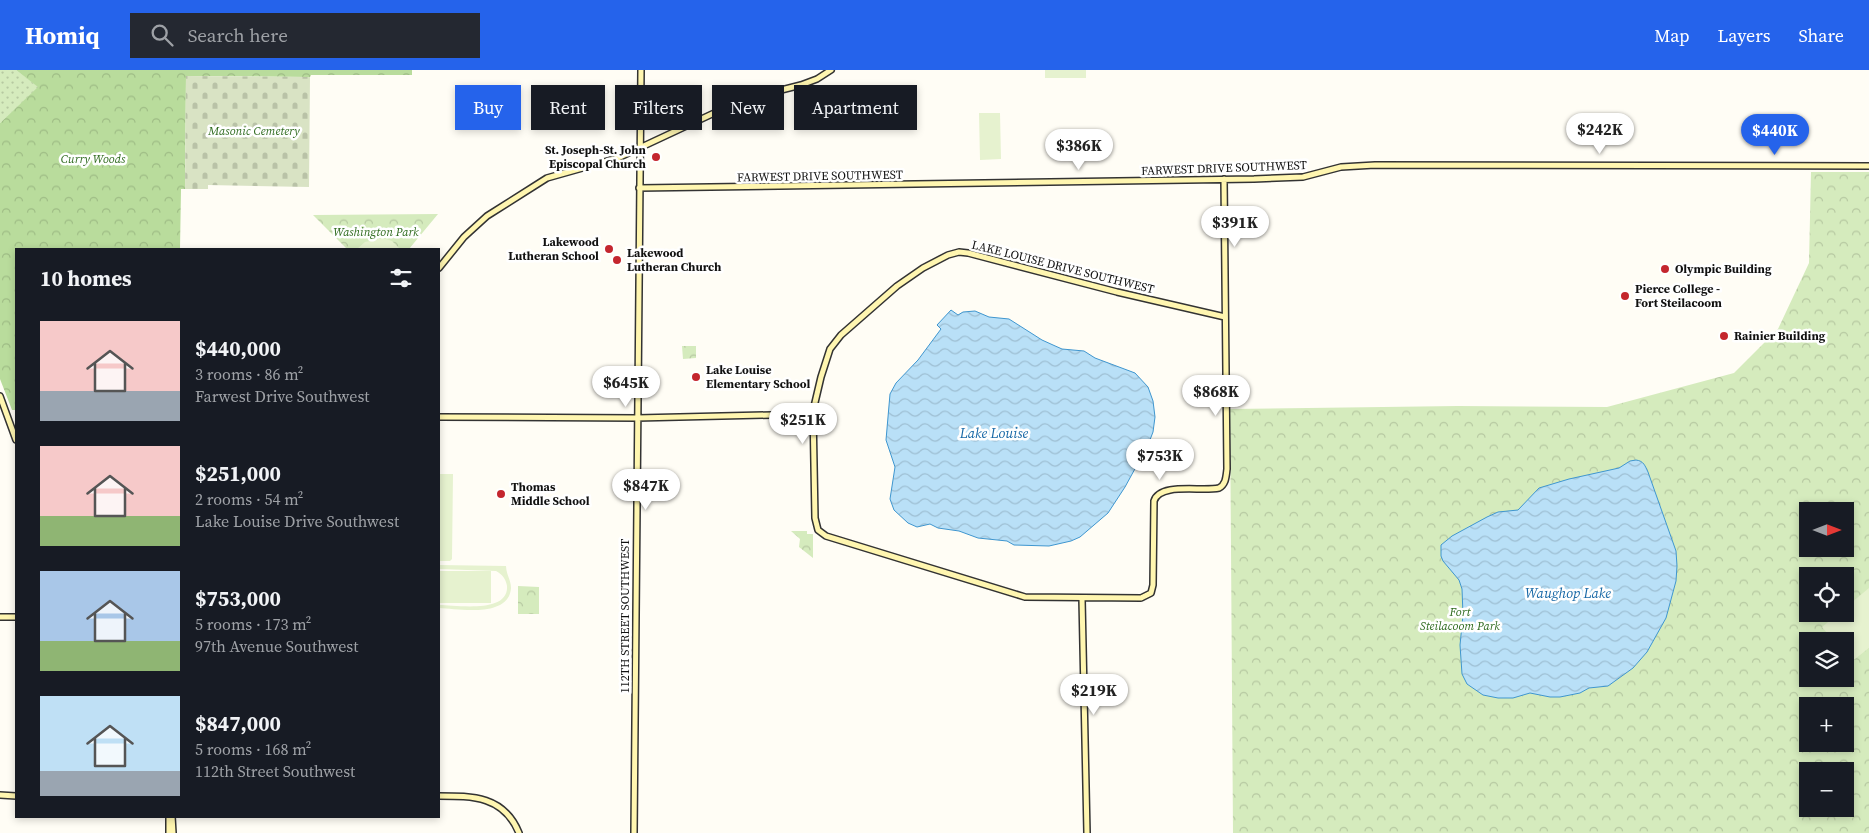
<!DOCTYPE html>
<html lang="en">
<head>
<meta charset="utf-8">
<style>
	:root { --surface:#171b24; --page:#242831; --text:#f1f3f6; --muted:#9ea1a6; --accent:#2563eb }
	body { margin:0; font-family:"Source Serif 4",serif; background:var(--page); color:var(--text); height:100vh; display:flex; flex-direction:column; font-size:19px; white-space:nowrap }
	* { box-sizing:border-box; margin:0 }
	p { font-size:16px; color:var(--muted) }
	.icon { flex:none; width:28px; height:28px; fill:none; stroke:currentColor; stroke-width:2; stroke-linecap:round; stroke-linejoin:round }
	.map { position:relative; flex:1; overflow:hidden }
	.side { position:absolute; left:15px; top:178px; width:425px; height:570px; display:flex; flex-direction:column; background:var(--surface); border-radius:0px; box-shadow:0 2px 8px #0003 }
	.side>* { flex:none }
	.top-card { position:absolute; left:455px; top:15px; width:475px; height:45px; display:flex; gap:10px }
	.needle { width:32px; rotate:90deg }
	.fabs { position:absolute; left:1799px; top:432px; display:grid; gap:10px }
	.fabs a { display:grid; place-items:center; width:55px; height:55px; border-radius:0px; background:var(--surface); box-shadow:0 2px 8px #0003; font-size:25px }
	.price { position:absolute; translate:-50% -42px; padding:0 11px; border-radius:18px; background:#fff; color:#222; font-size:16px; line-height:32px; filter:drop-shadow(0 1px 2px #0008) }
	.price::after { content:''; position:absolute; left:50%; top:30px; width:15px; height:11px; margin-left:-8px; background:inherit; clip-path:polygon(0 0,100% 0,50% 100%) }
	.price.on { background:var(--accent); color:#fff }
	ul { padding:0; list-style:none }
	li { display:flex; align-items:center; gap:15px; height:125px; padding:0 25px }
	li span { display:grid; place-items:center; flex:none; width:140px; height:100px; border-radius:0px; color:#555 }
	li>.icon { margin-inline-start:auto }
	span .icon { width:60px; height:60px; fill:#fffc; stroke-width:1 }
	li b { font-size:21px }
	h2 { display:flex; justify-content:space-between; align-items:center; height:60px; padding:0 25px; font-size:21px }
	.pill { padding:0 18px; border-radius:0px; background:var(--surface); box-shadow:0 2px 8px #0003; font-size:18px; line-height:45px }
	.pill.on { background:var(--accent); color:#fff }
	header { display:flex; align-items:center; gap:30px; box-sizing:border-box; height:70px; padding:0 25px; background:var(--accent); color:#fff }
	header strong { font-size:24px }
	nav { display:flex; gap:28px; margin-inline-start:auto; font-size:18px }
	.search { width:350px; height:45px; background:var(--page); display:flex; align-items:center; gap:12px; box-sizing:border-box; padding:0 18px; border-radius:0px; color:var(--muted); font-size:19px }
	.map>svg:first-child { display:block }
	.grass { fill:url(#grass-dots) }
	.forest { fill:url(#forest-crowns) }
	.cemetery { fill:url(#cemetery-stones) }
	.park { fill:url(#park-crowns); fill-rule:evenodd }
	.pitch { fill:#e6f2cf }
	.water { fill:url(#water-waves); stroke:#3f96cf }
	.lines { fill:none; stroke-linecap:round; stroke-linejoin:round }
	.secondary-casing { stroke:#333; stroke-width:8 }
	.secondary { stroke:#fff6b0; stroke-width:5 }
	.poi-dot { fill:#c4262e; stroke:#fff; stroke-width:2 }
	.labels { text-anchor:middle; stroke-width:5; stroke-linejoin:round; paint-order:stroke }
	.park-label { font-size:12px; font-style:italic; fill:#2f6b1f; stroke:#fff }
	.poi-label { font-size:12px; font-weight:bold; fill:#111; stroke:#fff; text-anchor:start }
	.street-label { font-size:12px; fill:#111; stroke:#fff }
	.water-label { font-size:14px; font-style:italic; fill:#1768a6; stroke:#fff }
</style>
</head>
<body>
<header>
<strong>Homiq</strong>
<div class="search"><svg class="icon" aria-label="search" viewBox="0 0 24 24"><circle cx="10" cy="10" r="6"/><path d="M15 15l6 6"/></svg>Search here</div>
<nav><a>Map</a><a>Layers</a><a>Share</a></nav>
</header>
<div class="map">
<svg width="1869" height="763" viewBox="0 0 1869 763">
	<defs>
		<pattern id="grass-dots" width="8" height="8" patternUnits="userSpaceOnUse" patternTransform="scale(1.25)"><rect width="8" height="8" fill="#d5ebbd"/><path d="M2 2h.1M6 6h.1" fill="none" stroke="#b6c8a1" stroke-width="1.8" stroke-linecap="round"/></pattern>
		<pattern id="forest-crowns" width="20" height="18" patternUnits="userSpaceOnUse" patternTransform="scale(1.25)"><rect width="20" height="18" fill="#b9dc9c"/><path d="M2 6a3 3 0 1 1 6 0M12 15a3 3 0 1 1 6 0" fill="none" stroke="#9ebc85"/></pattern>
		<pattern id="cemetery-stones" width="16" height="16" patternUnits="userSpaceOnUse" patternTransform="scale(1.25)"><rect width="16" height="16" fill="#d9e3c4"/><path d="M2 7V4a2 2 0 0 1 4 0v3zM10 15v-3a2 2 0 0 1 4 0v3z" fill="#b9c2a7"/></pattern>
		<pattern id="park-crowns" width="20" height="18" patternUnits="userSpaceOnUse" patternTransform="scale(1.25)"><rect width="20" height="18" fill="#d5ebbd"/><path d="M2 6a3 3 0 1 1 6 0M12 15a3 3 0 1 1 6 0" fill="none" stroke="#b6c8a1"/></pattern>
		<pattern id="water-waves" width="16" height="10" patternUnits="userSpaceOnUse" patternTransform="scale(1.25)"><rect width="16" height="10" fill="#b9e0f7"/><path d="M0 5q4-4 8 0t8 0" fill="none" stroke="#9ebfd3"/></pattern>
	</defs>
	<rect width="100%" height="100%" fill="#fffdf5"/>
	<path class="grass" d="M 0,0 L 16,0 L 39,17 L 0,53 Z"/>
	<path class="forest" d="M 16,0 L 412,0 L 412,5 L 311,5 L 310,7 L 186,6 L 185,119 L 181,119 L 180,179 L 16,179 L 16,340 L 12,340 L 0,309 L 0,53 L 38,17 Z"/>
	<path class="cemetery" d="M 186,6 L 310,7 L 309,117 L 208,115 L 208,119 L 185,119 Z"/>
	<path class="park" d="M 1811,102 L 1869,102 L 1869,763 L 1233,763 L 1230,339 L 1458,336 L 1607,337 L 1734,303 L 1778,259 L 1809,193 ZM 1808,441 L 1845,441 L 1845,479 L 1808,479 ZM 1808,506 L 1845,506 L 1845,544 L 1808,544 ZM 1808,571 L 1845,571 L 1845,609 L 1808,609 ZM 1808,636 L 1845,636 L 1845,674 L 1808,674 ZM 1808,701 L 1845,701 L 1845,739 L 1808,739 Z
		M 438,144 L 409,179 L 347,179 L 313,145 Z
		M 682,276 L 696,276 L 696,288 L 683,289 Z
		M 791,461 L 807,461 L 807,464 L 813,464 L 813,488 L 799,477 L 800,469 Z
		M 518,516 L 539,517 L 539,544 L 518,544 Z"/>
	<path class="pitch" d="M 1045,0 L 1086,0 L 1086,8 L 1045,8 Z
		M 979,43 L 1000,43 L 1001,89 L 980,90 Z
		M 383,168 L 392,171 L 400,179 L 357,179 L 365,172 Z
		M 439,404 L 453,404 L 452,489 L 450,491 L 439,491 Z
		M 439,495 L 506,496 C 506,504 511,510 511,518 C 509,548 459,539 439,538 L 439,535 C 456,535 509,544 507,516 C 506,509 502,504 496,501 L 439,499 Z
		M 439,501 L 491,501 L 491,533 L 439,533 Z
		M 1869,518 L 1869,578 L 1851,592 L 1845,585 L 1845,571 L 1834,571 L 1822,557 L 1838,544 L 1845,544 L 1845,538 Z"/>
	<path class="water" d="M 951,240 L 958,245 L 963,242 L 975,241 L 989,247 L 1009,249 L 1042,270 L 1053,275 L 1062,279 L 1084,281 L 1095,288 L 1135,303 L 1148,317 L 1153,331 L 1155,347 L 1153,362 L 1148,375 L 1125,417 L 1108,443 L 1080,467 L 1071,471 L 1049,476 L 1014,475 L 1007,471 L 978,468 L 959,461 L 938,458 L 930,454 L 917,457 L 908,453 L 894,440 L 890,429 L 895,397 L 886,370 L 890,324 L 896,313 L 918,290 L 941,259 L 937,255 Z
		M 1636,390 C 1644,391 1645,396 1648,402 L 1676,481 L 1677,496 L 1676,511 L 1666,548 L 1647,582 L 1633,598 L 1608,616 L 1589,618 L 1580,623 L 1560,627 L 1550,627 L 1530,623 L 1513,628 L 1498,628 L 1483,625 L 1467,614 L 1462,604 L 1460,575 L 1463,545 L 1462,519 L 1459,510 L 1443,491 L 1441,486 L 1441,475 L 1452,466 L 1487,447 L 1498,442 L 1518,440 L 1539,418 L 1569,409 L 1619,398 L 1630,391 Z"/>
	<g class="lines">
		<g class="secondary-casing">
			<path id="secondary" d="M 1224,109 L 1227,399 C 1226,407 1226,414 1219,418 C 1202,422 1160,412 1154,431 L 1153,515 L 1151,523 L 1141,528 L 1025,527 L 826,466 L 818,460 L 815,448 L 813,341 L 821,307 L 830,279 L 841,265 L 897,216 L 923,198 L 948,185 L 959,182 L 968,183 L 1117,222 L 1225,247
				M 639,118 L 1254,109 L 1303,107 L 1341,97 L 1375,95 L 1869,96
				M 439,198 L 464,167 L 487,146 L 547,108 L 618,88 L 742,30 L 801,15 L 817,9 L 831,0
				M 0,326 L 16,370
				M 439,347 L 637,348 L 813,344
				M 1082,529 L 1087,763
				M 0,547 L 16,547
				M 0,725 L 16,726
				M 439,726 C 473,726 504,726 519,763
				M 172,746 L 173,763
				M 169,763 L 169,746
				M 634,763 L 641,0"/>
		</g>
		<use href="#secondary" class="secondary"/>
	</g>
	<g class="poi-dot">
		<circle cx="656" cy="87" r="5"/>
		<circle cx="609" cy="179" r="5"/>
		<circle cx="617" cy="190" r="5"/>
		<circle cx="1665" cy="199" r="5"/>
		<circle cx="1625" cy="226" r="5"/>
		<circle cx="1724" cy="266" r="5"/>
		<circle cx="696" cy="307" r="5"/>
		<circle cx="501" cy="424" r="5"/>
	</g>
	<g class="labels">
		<g class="park-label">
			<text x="254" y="65">Masonic Cemetery</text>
			<text x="93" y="93">Curry Woods</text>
			<text x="376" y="166">Washington Park</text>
			<text x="1460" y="546">Fort<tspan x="1460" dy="14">Steilacoom Park</tspan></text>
		</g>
		<g class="poi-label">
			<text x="646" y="84" text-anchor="end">St. Joseph-St. John<tspan x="646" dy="14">Episcopal Church</tspan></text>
			<text x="599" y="176" text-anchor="end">Lakewood<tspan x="599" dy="14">Lutheran School</tspan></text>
			<text x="627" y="187">Lakewood<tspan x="627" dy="14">Lutheran Church</tspan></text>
			<text x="1675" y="203">Olympic Building</text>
			<text x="1635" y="223">Pierce College -<tspan x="1635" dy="14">Fort Steilacoom</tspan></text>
			<text x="1734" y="270">Rainier Building</text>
			<text x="706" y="304">Lake Louise<tspan x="706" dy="14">Elementary School</tspan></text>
			<text x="511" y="421">Thomas<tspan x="511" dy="14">Middle School</tspan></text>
		</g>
		<g class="street-label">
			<text transform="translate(1224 98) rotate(-2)" y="4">FARWEST DRIVE SOUTHWEST</text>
			<text transform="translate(820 106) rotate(-1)" y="4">FARWEST DRIVE SOUTHWEST</text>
			<text transform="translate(1063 197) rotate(14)" y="4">LAKE LOUISE DRIVE SOUTHWEST</text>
			<text transform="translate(625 546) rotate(-90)" y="4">112TH STREET SOUTHWEST</text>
		</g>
		<g class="water-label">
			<text x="994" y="368">Lake Louise</text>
			<text x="1568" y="528">Waughop Lake</text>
		</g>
	</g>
</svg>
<div class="fabs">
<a><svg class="needle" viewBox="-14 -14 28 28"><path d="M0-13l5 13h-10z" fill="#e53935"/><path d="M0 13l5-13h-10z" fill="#9ea1a6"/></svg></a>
<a><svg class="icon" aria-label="locate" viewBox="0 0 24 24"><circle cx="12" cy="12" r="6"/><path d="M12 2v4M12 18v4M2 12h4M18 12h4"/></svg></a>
<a><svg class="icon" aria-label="layers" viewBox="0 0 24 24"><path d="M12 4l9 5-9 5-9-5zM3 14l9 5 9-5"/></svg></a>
<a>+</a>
<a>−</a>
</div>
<b class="price" style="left:1600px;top:85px">$242K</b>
<b class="price on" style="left:1775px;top:86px">$440K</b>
<b class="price" style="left:1079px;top:101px">$386K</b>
<b class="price" style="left:1235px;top:178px">$391K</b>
<b class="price" style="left:626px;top:338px">$645K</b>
<b class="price" style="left:1216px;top:347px">$868K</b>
<b class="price" style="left:803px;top:375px">$251K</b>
<b class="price" style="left:1160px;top:411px">$753K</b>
<b class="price" style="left:646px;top:441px">$847K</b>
<b class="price" style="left:1094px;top:646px">$219K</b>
<div class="top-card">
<a class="pill on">Buy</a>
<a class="pill">Rent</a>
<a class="pill">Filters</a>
<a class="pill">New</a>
<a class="pill">Apartment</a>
</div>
<section class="side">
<h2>10 homes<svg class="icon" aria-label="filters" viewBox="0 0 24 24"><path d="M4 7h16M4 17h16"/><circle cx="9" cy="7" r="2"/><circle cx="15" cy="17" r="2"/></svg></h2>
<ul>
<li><span style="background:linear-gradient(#f6c9c9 70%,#9aa5b1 0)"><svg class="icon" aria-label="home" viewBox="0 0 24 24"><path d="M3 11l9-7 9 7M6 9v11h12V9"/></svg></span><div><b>$440,000</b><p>3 rooms · 86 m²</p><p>Farwest Drive Southwest</p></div></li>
<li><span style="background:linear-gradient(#f6c9c9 70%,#8fb573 0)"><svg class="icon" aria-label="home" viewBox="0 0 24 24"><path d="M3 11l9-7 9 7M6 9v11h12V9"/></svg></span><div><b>$251,000</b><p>2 rooms · 54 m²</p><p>Lake Louise Drive Southwest</p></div></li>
<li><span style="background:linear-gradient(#a9c7e8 70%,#8fb573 0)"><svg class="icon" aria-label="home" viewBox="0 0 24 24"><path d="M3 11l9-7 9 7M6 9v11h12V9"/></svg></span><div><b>$753,000</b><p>5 rooms · 173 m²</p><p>97th Avenue Southwest</p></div></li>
<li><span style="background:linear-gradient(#bfe0f5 75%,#9aa5b1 0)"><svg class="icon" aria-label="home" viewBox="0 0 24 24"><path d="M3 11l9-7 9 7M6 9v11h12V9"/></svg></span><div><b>$847,000</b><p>5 rooms · 168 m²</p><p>112th Street Southwest</p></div></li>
</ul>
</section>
</div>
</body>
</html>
